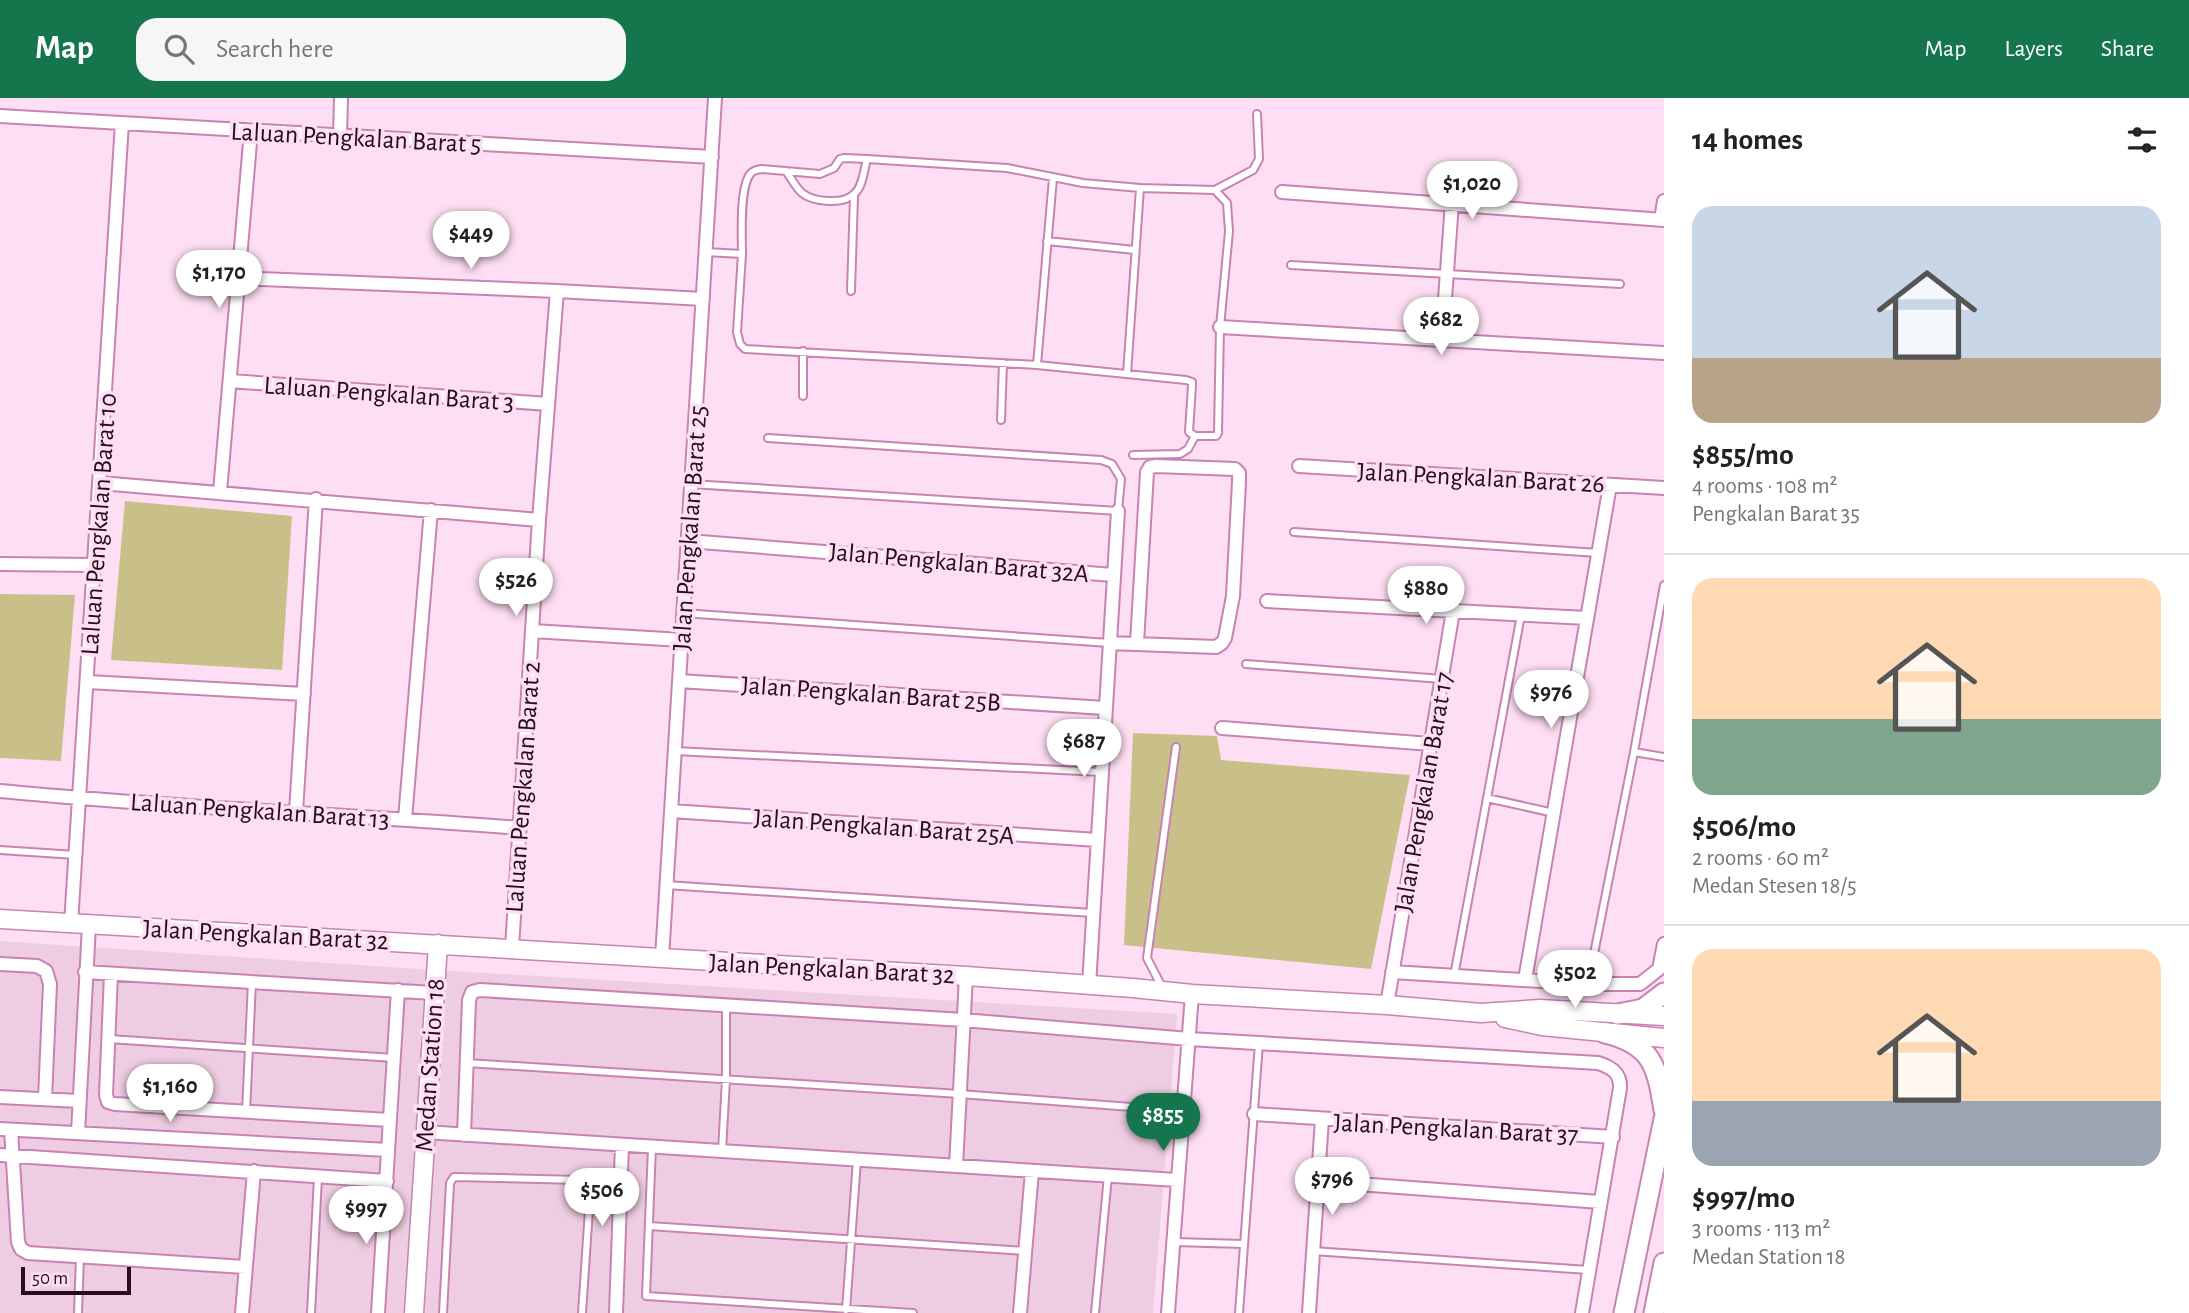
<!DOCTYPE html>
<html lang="en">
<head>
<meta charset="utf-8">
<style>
	:root { --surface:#fff; --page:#f6f6f6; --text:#222; --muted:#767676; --line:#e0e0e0; --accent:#15764d }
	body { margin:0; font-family:"Alegreya Sans",sans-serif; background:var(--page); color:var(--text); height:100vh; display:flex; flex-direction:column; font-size:26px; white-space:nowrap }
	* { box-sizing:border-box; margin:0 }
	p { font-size:23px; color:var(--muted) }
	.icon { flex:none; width:38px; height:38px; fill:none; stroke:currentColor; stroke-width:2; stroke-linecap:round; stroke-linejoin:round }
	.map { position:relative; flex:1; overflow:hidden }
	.side { display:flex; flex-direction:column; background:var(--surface); width:525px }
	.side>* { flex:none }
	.scale { position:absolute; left:21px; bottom:18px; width:110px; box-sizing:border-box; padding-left:7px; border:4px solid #260c1f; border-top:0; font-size:19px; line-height:24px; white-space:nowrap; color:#260c1f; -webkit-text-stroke:5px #fddef2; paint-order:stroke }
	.price { position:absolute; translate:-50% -60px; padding:0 16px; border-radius:24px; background:#fff; color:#222; font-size:23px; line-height:46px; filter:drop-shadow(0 2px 4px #0008) }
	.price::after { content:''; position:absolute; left:50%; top:42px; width:21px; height:16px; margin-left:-10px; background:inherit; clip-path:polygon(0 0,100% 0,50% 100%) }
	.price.current { background:var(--accent); color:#fff }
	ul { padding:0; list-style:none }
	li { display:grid; align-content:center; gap:14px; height:371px; padding:0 28px }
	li+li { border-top:2px solid var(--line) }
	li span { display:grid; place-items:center; height:217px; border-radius:21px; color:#555 }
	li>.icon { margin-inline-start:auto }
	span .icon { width:126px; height:126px; fill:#fffc; stroke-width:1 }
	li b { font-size:30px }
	h2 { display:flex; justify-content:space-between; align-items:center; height:84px; padding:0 28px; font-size:30px }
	header { display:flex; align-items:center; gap:42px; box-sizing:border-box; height:98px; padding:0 35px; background:var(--accent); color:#fff }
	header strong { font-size:33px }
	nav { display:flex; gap:38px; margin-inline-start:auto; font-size:24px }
	.search { width:490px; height:63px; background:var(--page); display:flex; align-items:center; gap:18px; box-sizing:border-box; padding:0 24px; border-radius:21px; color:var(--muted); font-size:26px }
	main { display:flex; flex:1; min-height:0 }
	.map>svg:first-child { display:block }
	.built { fill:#eecde2 }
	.green { fill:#c9c089 }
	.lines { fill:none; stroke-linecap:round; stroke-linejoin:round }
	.lane-casing { stroke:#c883b3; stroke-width:10 }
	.street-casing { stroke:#c883b3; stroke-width:16 }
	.secondary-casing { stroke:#c883b3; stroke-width:21 }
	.primary-casing { stroke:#c883b3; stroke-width:23 }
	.lane { stroke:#fff; stroke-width:6 }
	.street { stroke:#fff; stroke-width:12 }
	.secondary { stroke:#fff; stroke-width:18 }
	.primary { stroke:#fff; stroke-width:19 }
	.labels { text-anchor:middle; stroke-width:7; stroke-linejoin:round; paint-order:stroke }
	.street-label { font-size:26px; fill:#260c1f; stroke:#fddef2 }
</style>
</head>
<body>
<header>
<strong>Map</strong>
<div class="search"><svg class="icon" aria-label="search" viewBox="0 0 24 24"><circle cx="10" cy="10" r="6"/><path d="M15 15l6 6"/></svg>Search here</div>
<nav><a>Map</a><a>Layers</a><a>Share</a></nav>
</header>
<main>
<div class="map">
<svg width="1664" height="1215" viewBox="0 0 1664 1215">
	<rect width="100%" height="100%" fill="#fddef2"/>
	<path class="built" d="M 0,843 L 418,871 L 1177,916 L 1153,1215 L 0,1215 Z"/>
	<path class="green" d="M 125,403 L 292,418 L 282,572 L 111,562 Z
		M 0,496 L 75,497 L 61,663 L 0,660 Z
		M 1133,635 L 1217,638 L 1221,662 L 1410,677 L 1371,871 L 1124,847 Z"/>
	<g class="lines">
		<g class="lane-casing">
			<path id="lane" d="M 786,73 C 791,80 796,90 802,95 C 813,104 843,107 854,96 C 863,89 864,71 867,61
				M 1215,92 L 1253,72 L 1259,61 L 1257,16
				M 1047,143 L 1135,152
				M 706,154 L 742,156 L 737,234 L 740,246 L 745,251 L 1037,267 L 1186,282 L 1192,284 L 1192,287 L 1189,334 L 1195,338 L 1216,338 L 1218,335 L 1220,229 L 1229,133 L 1227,105 L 1215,92 L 1140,90 L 1083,85 L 1007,70 L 867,61 L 844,60 L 840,61 L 834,70 L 820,76 L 761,71 C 756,72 754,72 751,75 C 739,88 742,139 742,156
				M 1291,167 L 1620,186
				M 851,193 L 854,98
				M 1037,267 L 1053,80
				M 1127,276 L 1140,90
				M 803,298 L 803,253
				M 1001,322 L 1003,265
				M 1133,357 L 1180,356 L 1188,351 L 1195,338
				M 691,386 L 1118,413 L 1121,381 L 1112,366 L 1101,362 L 768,340
				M 1294,434 L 1598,455
				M 683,515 L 1109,545
				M 1246,566 L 1442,581
				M 675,653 L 1101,674
				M 1634,654 L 1664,659
				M 1487,700 L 1554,715
				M 0,752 L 76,757
				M 666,787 L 1093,815
				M 1454,878 L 1521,517
				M 1588,886 L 1634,654 L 1664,487
				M 1162,889 L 1147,860 L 1176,649
				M 109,941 L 394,960
				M 467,965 L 960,996 L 1184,1013
				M 246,1014 L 252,884
				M 652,1049 L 646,1198 L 913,1215
				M 722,1053 L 726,981 L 726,908
				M 649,1128 L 1026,1153
				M 1174,1144 L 1243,1146
				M 1313,1153 L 1588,1172
				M 846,1212 L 857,1062
				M 78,1215 L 80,1159
				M 311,1215 L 318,1079
				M 443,1215 L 450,1085 L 454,1079 L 621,1083
				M 582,1215 L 591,1082
				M 1095,1215 L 1108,1078
				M 1239,1215 L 1259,945"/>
		</g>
		<g class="street-casing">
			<path id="street" d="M 0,18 L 712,59
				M 340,38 L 341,0
				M 1282,94 L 1664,122
				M 1661,122 L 1664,103
				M 238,180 L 557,193 L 703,201
				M 1220,229 L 1664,255
				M 1442,242 L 1452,105
				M 230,283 L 548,306
				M 1299,368 L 1664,390
				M 100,385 L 539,422
				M 220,394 L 251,33
				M 688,443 L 1113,477
				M 0,466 L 94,467
				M 1267,503 L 1587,520
				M 532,533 L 682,542
				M 1109,545 L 1216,549 L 1222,545 L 1225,540 L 1233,498 L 1239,384 L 1239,375 L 1235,371 L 1156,368 L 1150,369 L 1147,374 L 1137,545
				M 679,583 L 1105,610
				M 88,584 L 304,596
				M 1222,630 L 1431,646
				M 0,693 C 173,710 346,716 520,730
				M 671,713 L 1097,742
				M 296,714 L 316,401
				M 405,721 L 431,412
				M 71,826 L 122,25
				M 512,850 L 539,422 L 557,193
				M 662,860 L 715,0
				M 0,866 L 37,868 L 46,873 L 50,886 L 45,1001
				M 85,874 L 434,895
				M 1392,874 L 1588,886 L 1640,886 L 1659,871 L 1664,846
				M 111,876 L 106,997 L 108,1004 L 115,1006 L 389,1022
				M 1525,882 L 1610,387
				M 1089,887 L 1118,413
				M 1387,907 L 1453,513
				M 0,999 L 79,1003
				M 1254,1016 L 1613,1039
				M 0,1031 L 388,1052
				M 11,1032 L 18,1144 L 21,1151 L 28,1155 L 245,1169
				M 424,1034 L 1177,1082
				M 78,1035 L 89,827
				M 464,1037 L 469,902 L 472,894 L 480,892 L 963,922 L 1189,941 L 1598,965 C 1611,969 1621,975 1620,990 L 1582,1215
				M 0,1057 L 387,1083
				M 956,1068 L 966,878
				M 1318,1083 L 1600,1104
				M 242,1215 L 254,1073
				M 378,1215 L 398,892
				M 616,1215 L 622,1047
				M 1020,1215 L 1032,1073
				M 1168,1215 L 1192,896
				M 1309,1215 L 1322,1021"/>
		</g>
		<g class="secondary-casing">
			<path id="secondary" d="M 0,821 L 966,878 L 1133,890 L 1192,896 L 1387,907 L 1481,915 L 1540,911 L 1664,918
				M 1505,920 L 1542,928 L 1664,940
				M 414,1215 L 438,846"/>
		</g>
		<g class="primary-casing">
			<path id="primary" d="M 1618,916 L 1643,911 L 1664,895
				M 1605,935 C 1652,946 1657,968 1664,1012
				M 1624,1215 L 1664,1021
				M 1654,1215 L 1664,1165"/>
		</g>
		<use href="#lane" class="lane"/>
		<use href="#street" class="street"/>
		<use href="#secondary" class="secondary"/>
		<use href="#primary" class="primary"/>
	</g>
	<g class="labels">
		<g class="street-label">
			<text transform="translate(356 39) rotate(3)" y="9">Laluan Pengkalan Barat 5</text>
			<text transform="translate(389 295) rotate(4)" y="9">Laluan Pengkalan Barat 3</text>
			<text transform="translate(1481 379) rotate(3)" y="9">Jalan Pengkalan Barat 26</text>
			<text transform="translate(98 426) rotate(-86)" y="9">Laluan Pengkalan Barat 10</text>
			<text transform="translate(689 430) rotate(-86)" y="9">Jalan Pengkalan Barat 25</text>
			<text transform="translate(959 464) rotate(5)" y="9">Jalan Pengkalan Barat 32A</text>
			<text transform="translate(871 595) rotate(4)" y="9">Jalan Pengkalan Barat 25B</text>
			<text transform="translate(522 689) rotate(-86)" y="9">Laluan Pengkalan Barat 2</text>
			<text transform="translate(1423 694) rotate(-80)" y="9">Jalan Pengkalan Barat 17</text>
			<text transform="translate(260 712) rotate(4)" y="9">Laluan Pengkalan Barat 13</text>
			<text transform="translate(884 728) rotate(4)" y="9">Jalan Pengkalan Barat 25A</text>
			<text transform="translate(266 836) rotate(3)" y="9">Jalan Pengkalan Barat 32</text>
			<text transform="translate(832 870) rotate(3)" y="9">Jalan Pengkalan Barat 32</text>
			<text transform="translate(429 967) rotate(-86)" y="9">Medan Station 18</text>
			<text transform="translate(1456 1030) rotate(3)" y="9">Jalan Pengkalan Barat 37</text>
		</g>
	</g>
</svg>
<div class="scale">50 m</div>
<b class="price" style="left:1472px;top:123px">$1,020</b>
<b class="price" style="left:471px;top:173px">$449</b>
<b class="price" style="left:219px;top:212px">$1,170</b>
<b class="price" style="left:1441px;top:259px">$682</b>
<b class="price" style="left:516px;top:520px">$526</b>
<b class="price" style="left:1426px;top:528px">$880</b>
<b class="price" style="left:1551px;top:632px">$976</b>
<b class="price" style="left:1084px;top:681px">$687</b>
<b class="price" style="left:1575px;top:912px">$502</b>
<b class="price" style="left:170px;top:1026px">$1,160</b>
<b class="price current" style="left:1163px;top:1055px">$855</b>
<b class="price" style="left:1332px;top:1119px">$796</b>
<b class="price" style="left:602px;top:1130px">$506</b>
<b class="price" style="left:366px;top:1148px">$997</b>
</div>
<section class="side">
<h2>14 homes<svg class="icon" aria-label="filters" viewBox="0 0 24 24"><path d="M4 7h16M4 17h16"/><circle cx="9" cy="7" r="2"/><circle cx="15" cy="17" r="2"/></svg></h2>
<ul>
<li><span style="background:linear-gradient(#c9d6e8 70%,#b9a48a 0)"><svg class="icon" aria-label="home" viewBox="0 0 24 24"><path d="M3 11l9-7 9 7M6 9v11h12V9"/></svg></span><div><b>$855/mo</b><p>4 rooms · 108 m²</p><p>Pengkalan Barat 35</p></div></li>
<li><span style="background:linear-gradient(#ffd9b3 65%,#7fa58c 0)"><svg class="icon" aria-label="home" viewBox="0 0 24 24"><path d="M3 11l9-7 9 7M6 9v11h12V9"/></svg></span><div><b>$506/mo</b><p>2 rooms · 60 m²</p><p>Medan Stesen 18/5</p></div></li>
<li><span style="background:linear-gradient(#ffd9b3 70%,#9aa5b1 0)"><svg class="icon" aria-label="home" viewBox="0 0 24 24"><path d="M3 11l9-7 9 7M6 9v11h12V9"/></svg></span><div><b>$997/mo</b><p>3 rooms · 113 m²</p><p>Medan Station 18</p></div></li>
</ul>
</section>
</main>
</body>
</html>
